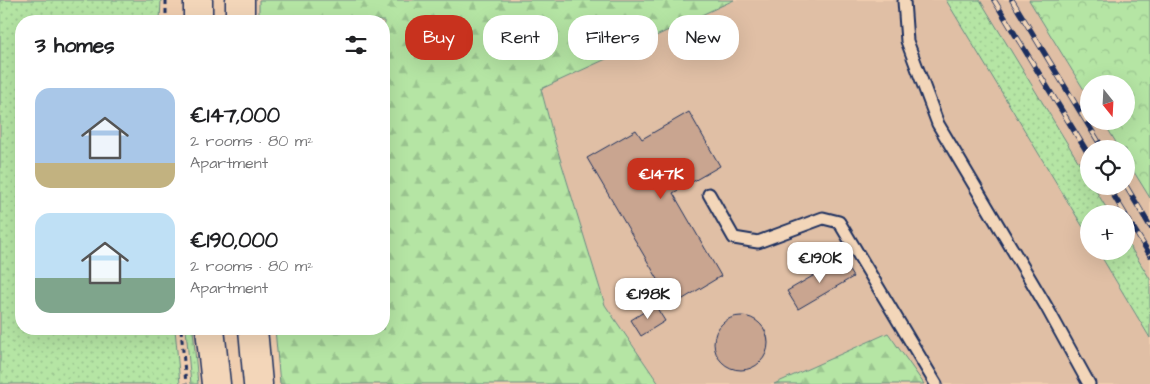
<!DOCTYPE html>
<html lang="en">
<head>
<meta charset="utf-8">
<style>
	:root { --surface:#fff; --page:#f2f2f2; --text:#202124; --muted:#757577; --accent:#c8321e }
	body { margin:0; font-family:"Architects Daughter",sans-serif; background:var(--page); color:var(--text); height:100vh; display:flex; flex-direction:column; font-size:19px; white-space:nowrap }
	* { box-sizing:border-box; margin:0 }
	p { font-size:16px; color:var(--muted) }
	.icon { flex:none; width:28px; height:28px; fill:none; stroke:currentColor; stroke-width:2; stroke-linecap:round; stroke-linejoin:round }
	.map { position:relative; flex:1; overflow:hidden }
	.panel { position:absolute; left:15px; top:15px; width:375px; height:320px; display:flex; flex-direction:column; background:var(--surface); border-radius:20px; box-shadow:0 5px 20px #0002 }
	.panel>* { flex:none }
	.hud { position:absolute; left:405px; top:15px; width:475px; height:45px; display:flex; gap:10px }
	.needle { width:32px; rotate:162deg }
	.controls { position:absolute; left:1080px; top:75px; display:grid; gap:10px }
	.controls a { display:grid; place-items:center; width:55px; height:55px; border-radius:50%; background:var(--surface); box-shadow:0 5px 20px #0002; font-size:25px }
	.price { position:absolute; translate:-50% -42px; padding:0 11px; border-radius:10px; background:#fff; color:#222; font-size:16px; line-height:32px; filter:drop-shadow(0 1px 2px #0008) }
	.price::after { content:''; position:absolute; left:50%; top:30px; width:15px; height:11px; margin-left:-8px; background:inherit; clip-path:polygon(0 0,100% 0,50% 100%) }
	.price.active { background:var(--accent); color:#fff }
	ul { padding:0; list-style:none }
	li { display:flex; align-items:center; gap:15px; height:125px; padding:0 20px }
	li span { display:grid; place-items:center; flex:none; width:140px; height:100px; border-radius:15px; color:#555 }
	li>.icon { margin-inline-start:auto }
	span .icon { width:60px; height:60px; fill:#fffc; stroke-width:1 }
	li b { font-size:21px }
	h2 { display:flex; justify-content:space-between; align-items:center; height:60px; padding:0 20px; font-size:21px }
	.chip { padding:0 18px; border-radius:20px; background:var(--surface); box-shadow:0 5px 20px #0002; font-size:18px; line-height:45px }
	.chip.active { background:var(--accent); color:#fff }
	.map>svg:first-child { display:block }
	.built { fill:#e0bfa5 }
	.grass { fill:url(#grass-dots); stroke:#688a81 }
	.forest { fill:url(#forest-firs); stroke:#688a81 }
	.park { fill:url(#park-crowns); stroke:#688a81 }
	.building { fill:#c9a590; stroke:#1b2f5e }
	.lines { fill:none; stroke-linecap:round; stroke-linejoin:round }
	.lane-casing { stroke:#1b2f5e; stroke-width:15 }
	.primary-casing { stroke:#1b2f5e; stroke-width:31 }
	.path { stroke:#1b2f5e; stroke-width:3; stroke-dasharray:5 4; stroke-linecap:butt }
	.lane { stroke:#f3d6b9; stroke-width:11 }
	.primary { stroke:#f3d6b9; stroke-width:28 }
	.rail-casing { stroke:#1b2f5e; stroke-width:5.5 }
	.rail { stroke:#f3d6b9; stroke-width:4; stroke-dasharray:11; stroke-linecap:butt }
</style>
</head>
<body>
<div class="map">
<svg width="1150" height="384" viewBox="0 0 1150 384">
	<defs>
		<pattern id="grass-dots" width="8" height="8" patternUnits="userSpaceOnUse" patternTransform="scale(1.25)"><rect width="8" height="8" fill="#b5e5a4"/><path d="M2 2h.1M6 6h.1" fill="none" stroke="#9bc590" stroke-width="1.8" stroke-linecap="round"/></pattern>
		<pattern id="forest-firs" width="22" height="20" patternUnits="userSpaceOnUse" patternTransform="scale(1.25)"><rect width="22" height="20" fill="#b5e5a4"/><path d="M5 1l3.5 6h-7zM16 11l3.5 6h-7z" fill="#9bc590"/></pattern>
		<pattern id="park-crowns" width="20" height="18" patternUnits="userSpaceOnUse" patternTransform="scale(1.25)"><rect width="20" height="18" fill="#b5e5a4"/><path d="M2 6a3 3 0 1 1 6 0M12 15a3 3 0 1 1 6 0" fill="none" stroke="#9bc590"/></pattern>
	</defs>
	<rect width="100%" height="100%" fill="#f0ceb0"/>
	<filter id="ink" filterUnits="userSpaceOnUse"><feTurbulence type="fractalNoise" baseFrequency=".02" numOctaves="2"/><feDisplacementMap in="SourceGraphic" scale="10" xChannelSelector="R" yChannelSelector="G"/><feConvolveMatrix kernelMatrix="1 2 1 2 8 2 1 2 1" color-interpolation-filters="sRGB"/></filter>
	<g filter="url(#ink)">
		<path class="built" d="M 734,0 L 946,0 L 1089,237 L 1089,251 L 1098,251 L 1150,338 L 1150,384 L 924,384 L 888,333 L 774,384 L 659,384 L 605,305 L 555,142 L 541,88 Z
			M 980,0 L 1029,0 L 1089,98 L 1089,121 L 1103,121 L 1120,149 L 1089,149 L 1089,179 Z
			M 1126,159 L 1150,198 L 1150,279 L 1126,240 L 1126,214 L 1110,214 L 1093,186 L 1126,186 Z"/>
		<path class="grass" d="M 0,0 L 161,0 L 160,21 L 21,21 L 21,329 L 175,329 L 180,384 L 0,384 Z
			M 946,0 L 980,0 L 1089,179 L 1089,186 L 1093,186 L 1110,214 L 1089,214 L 1089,237 Z
			M 1126,240 L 1150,279 L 1150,338 L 1098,251 L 1126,251 Z
			M 186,329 L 193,329 L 198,384 L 191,384 Z"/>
		<path class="forest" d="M 259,0 L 734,0 L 541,89 L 555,142 L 605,305 L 659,384 L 280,384 L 275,329 L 384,329 L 384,21 L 259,21 Z
			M 888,333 L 924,384 L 774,384 Z"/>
		<path class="park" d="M 1029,0 L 1150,0 L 1150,198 L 1126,159 L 1126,149 L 1120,149 L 1103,121 L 1126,121 L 1126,84 L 1089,84 L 1089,98 Z"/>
		<path class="building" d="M 689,112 L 720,166 L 673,193 L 721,276 L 673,305 L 587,158 L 636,130 L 642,139 Z
			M 842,259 L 853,277 L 798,309 L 787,291 Z
			M 655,305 L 665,321 L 641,336 L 631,320 Z
			M714 343a27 27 0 1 1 54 0a27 27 0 1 1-54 0Z"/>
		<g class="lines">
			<g class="lane-casing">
				<path id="lane" d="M 904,1 L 907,41 L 938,124 L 1046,306 L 1089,384
					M 709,194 L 734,238 L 758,242 L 823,218 L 839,222 L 936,384"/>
			</g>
			<g class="primary-casing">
				<path id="primary" d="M 198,0 L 198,21
					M 240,0 L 240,21
					M 210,329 L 216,384
					M 253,329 L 258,384"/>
			</g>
			<path class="path" d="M 166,0 L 166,21
				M 181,329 L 186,384"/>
			<use href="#lane" class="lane"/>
			<use href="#primary" class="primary"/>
			<g class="rail-casing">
				<path id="rail" d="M 994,0 L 1089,155
					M 1012,0 L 1103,149
					M 1108,186 L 1125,214
					M 1126,186 L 1150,226
					M 1126,216 L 1150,255"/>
			</g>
			<use href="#rail" class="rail"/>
		</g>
	</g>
</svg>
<div class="controls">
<a><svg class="needle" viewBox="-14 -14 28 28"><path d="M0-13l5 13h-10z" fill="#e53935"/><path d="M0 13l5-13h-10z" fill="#757577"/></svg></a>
<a><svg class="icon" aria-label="locate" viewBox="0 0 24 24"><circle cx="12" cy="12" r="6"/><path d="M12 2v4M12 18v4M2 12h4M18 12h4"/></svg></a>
<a>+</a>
</div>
<b class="price active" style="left:661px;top:200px">€147K</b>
<b class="price" style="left:820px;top:284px">€190K</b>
<b class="price" style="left:648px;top:320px">€198K</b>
<div class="hud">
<a class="chip active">Buy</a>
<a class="chip">Rent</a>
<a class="chip">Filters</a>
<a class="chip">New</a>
</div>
<section class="panel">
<h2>3 homes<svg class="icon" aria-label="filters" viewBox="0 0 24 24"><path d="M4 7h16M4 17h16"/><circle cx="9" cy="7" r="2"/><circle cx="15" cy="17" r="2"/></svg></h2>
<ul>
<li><span style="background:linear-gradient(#a9c7e8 75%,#c2b280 0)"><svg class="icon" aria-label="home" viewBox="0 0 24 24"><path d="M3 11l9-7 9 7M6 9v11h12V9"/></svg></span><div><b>€147,000</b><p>2 rooms · 80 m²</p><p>Apartment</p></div></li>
<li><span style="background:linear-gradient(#bfe0f5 65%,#7fa58c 0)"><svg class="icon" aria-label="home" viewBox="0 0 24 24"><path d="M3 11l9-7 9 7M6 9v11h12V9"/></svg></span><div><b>€190,000</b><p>2 rooms · 80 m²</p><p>Apartment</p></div></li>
</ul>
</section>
</div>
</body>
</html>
